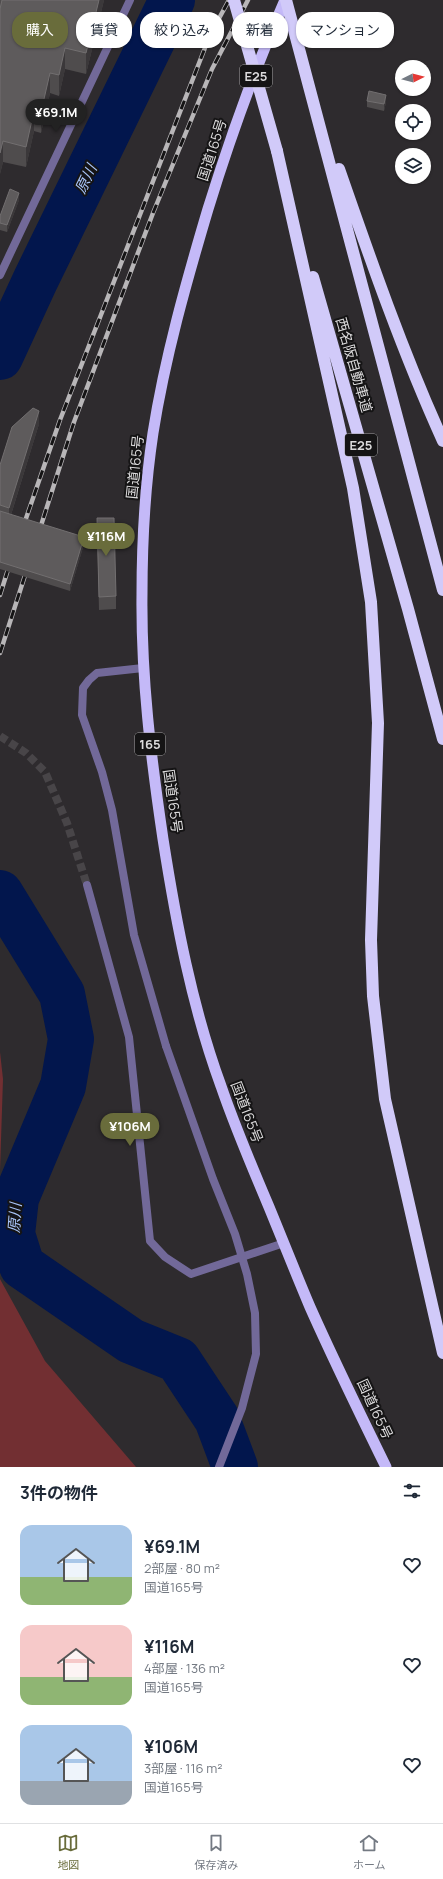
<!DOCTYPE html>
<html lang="ja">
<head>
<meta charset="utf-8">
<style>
	:root { --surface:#fff; --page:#f6f6f7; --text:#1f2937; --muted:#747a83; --line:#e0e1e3; --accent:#696c3b }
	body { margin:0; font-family:Manrope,"Noto Sans JP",sans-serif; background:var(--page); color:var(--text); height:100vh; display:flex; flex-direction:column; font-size:15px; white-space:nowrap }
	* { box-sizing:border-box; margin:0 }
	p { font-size:13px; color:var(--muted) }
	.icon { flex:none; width:22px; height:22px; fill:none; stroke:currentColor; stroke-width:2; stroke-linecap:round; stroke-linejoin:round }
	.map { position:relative; height:1467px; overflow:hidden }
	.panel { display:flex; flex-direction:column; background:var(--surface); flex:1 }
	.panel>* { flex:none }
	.banner { position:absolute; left:12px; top:12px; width:419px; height:36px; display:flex; gap:8px }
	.needle { width:26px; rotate:84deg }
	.buttons { position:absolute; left:395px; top:60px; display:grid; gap:8px }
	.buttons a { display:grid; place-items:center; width:36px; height:36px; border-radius:50%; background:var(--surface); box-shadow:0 1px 3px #0004; font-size:20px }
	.price { position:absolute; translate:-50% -34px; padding:0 9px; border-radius:14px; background:var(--accent); color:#fff; font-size:13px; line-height:26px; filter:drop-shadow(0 1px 2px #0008) }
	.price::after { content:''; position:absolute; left:50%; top:24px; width:12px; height:9px; margin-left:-6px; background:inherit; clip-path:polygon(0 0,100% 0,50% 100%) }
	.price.on { background:#222; color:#fff }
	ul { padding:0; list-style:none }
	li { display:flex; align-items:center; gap:12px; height:100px; padding:0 20px }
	li span { display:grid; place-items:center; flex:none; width:112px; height:80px; border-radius:12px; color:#555 }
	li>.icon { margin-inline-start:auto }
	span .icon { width:48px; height:48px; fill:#fffc; stroke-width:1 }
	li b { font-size:17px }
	h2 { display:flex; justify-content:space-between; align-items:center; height:48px; padding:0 20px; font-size:17px }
	.pill { padding:0 14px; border-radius:16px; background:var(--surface); box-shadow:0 1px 3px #0004; font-size:14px; line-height:36px }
	.pill.on { background:var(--accent); color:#fff }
	.dock { display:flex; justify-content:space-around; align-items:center; height:56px; border-top:1px solid var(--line); background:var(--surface); font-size:11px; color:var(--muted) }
	.dock a { display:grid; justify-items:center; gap:2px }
	.dock .on { color:var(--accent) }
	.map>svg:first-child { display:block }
	.green { fill:#722f32 }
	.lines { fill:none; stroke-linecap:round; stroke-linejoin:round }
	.river { stroke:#02164d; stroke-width:46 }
	.tertiary-tunnel { stroke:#484548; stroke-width:8; stroke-dasharray:8 4; stroke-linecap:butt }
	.service { stroke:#726999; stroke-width:8 }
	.tertiary { stroke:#726999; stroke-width:8 }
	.trunk { stroke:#c4b9f8; stroke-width:11 }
	.motorway { stroke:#d1caf9; stroke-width:12 }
	.rail-casing { stroke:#b8b6b8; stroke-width:4.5 }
	.rail { stroke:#151415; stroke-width:3; stroke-dasharray:9; stroke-linecap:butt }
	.service-bridge { stroke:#726999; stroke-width:8 }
	.motorway-bridge { stroke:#d1caf9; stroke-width:12 }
	.wall { fill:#4f4c4d }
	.shaded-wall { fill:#3b383a }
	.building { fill:#5e5b5c; stroke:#726f70 }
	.labels { text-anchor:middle; stroke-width:4; stroke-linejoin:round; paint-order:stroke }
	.shield { fill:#151415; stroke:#a09fa0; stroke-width:1 }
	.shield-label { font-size:13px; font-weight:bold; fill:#dcdbdc }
	.street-label { font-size:14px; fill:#dcdbdc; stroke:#151415 }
	.water-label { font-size:15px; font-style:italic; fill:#a8c4f8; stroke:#151415 }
</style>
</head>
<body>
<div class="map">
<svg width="443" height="1467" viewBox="0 0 443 1467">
	<rect width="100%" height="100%" fill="#2e2b2e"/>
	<path class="green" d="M 0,1052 L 3,1079 L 0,1171 Z
		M 0,1279 L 45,1361 L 136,1467 L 0,1467 Z"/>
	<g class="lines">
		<path class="river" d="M 0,357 L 35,281 L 172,0
			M 0,893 L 62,994 L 71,1039 L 63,1086 L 16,1198 L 12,1234 L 22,1266 L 131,1341 L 178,1360 L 217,1419 L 235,1467"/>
		<path class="tertiary-tunnel" d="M 0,736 L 26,753 L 45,772 L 67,823 L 87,885"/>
		<path class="service" d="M 143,668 L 97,673 L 89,680 L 83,688 L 82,715 L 102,772 L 112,810 L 134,935 L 166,1046"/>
		<path class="tertiary" d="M 0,275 L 130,0
			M 87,885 L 129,1037 L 150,1241 L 165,1257 L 191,1274 L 284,1243"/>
		<path class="trunk" d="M 285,0 C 255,68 230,138 208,209 C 186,283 165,357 153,433 C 145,486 142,541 142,594 C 141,677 151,758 163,839 C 176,922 192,1007 221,1086 C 235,1127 252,1167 269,1207 C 283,1241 296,1274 310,1307 C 334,1361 360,1414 386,1467"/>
		<path class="motorway" d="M 286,0 L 443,590
			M 277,151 L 353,488 L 371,602 L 378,723 L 371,940 L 373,996 L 385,1099 L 443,1353
			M 339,169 C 371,261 403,353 443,441
			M 313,277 L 408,609 L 443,739"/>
		<g class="rail-casing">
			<path id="rail" d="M 22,530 L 60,420 L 210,35 L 229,0
				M 38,535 L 74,422 L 153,213 L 212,69 L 248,0
				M 0,595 L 11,560
				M 0,653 L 28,566"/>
		</g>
		<use href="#rail" class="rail"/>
		<path class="service-bridge" d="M 166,1046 L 213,1179 L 235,1234 L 247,1274 L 255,1313 L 256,1354 L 242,1408 L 219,1467"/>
		<path class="motorway-bridge" d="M 234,0 L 277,151"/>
	</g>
	<path class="wall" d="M 0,0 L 104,0 L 86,74 L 65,69 L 59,96 L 50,93 L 41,133 L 34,131 L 26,167 L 3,162 L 0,174 Z
		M 367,101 L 386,102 L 384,111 L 367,107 Z
		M 19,200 L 7,232 L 0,230 L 0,216 Z
		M 39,424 L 11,515 L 84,544 L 70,591 L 0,569 L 0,465 Z
		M 97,531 L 116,596 L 116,609 L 99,610 Z"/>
	<path class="shaded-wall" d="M 99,0 L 104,0 L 86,74 L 86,53 Z
		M 65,48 L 65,69 L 59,96 L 59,75 Z
		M 50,73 L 50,93 L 41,133 L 41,112 Z
		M 386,95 L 386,102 L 384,111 L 384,104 Z
		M 34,111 L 34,131 L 26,167 L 26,147 Z
		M 3,141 L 3,162 L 0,174 L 0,153 Z
		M 19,193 L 19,200 L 7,232 L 7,225 Z
		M 39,411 L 39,424 L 9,521 L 9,508 Z
		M 84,537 L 84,544 L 70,591 L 70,584 Z"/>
	<path class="building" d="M 2,0 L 99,0 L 86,53 L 65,48 L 59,75 L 50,73 L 41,112 L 34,111 L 26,147 L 3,141 L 0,153 L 0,9 Z
		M 369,91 L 386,95 L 384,104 L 367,101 Z
		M 10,189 L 19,193 L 7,225 L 0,223 L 0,216 Z
		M 33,408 L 39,411 L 9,508 L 0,505 L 0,465 L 12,427 Z
		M 0,511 L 84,537 L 70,584 L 0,562 Z
		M 97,518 L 114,518 L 116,596 L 99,597 Z"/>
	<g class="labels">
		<g class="shield">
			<rect x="240" y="65" width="32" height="22" rx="3"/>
			<rect x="345" y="434" width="32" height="22" rx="3"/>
			<rect x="135" y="733" width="30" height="22" rx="3"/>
		</g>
		<g class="shield-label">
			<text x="256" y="81">E25</text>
			<text x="361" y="450">E25</text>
			<text x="150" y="749">165</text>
		</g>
		<g class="street-label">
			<text transform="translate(212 150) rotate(-72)" y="5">国道165号</text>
			<text transform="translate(354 365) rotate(74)" y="5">西名阪自動車道</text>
			<text transform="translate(135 467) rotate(-84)" y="5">国道165号</text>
			<text transform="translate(173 801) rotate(82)" y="5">国道165号</text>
			<text transform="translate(247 1112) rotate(69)" y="5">国道165号</text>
			<text transform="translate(375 1409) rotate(65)" y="5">国道165号</text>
		</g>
		<g class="water-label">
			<text transform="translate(86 179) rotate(-64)" y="5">原川</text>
			<text transform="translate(15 1218) rotate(-86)" y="5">原川</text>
		</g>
	</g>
</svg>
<div class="buttons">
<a><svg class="needle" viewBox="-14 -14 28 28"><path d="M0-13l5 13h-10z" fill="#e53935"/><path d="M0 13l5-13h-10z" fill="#747a83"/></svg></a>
<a><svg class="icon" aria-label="locate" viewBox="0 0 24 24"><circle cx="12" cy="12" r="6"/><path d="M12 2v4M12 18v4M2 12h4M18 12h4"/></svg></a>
<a><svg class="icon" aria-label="layers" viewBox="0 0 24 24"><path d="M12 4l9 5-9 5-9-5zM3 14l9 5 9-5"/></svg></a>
</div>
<b class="price on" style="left:56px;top:133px">¥69.1M</b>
<b class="price" style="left:106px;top:557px">¥116M</b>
<b class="price" style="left:130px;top:1147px">¥106M</b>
<div class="banner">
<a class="pill on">購入</a>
<a class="pill">賃貸</a>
<a class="pill">絞り込み</a>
<a class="pill">新着</a>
<a class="pill">マンション</a>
</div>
</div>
<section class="panel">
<h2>3件の物件<svg class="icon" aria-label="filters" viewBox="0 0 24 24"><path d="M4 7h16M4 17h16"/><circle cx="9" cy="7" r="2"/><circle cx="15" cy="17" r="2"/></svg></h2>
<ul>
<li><span style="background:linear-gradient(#a9c7e8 65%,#8fb573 0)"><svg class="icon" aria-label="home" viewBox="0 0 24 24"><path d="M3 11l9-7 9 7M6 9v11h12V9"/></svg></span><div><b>¥69.1M</b><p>2部屋 · 80 m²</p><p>国道165号</p></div><svg class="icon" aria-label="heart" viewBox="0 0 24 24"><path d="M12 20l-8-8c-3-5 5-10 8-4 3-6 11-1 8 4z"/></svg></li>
<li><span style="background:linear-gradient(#f6c9c9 65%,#8fb573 0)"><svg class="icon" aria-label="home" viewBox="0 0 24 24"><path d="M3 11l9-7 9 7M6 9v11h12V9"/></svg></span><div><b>¥116M</b><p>4部屋 · 136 m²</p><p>国道165号</p></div><svg class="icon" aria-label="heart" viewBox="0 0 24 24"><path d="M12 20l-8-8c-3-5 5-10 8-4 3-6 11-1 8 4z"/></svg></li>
<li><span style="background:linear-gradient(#a9c7e8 70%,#9aa5b1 0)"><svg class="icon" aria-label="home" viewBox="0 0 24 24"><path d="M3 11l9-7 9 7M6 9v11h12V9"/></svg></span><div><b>¥106M</b><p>3部屋 · 116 m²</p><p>国道165号</p></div><svg class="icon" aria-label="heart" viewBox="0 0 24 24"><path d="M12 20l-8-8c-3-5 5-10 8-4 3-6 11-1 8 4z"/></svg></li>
</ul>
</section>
<nav class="dock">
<a class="on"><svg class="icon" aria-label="map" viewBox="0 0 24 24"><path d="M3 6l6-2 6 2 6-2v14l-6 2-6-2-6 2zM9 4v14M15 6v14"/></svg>地図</a>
<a><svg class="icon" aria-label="saved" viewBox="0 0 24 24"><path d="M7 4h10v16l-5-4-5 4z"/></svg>保存済み</a>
<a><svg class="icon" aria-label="home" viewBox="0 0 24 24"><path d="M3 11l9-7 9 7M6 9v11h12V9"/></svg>ホーム</a>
</nav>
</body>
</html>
